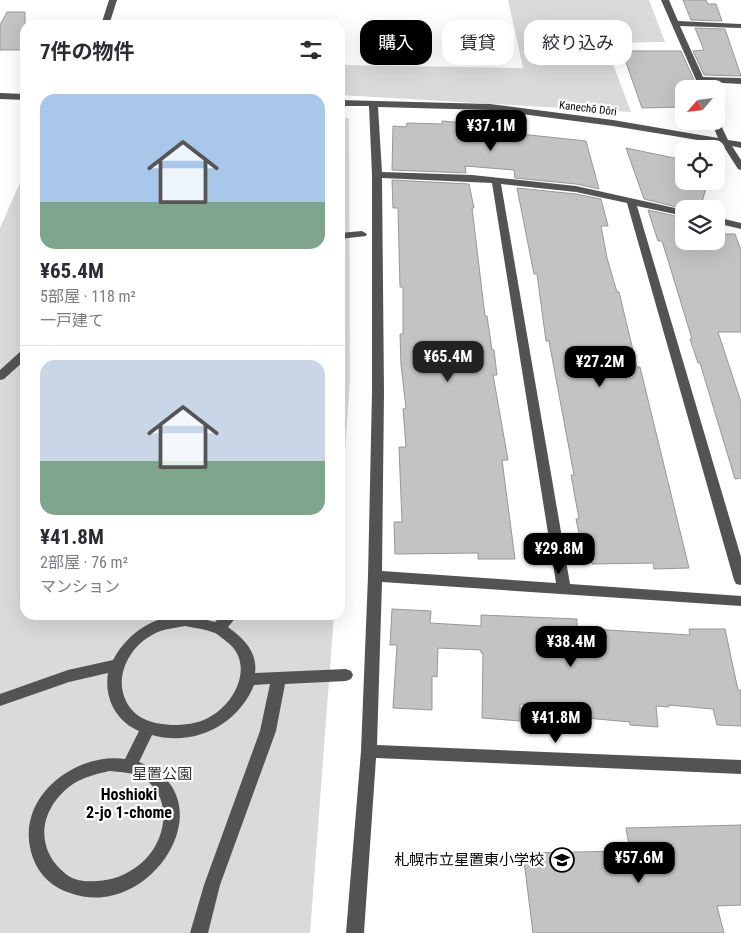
<!DOCTYPE html>
<html lang="ja">
<head>
<meta charset="utf-8">
<style>
	:root { --surface:#fff; --page:#f7f7f7; --text:#2b2b33; --muted:#7c7c81; --line:#e1e1e2; --accent:#000 }
	body { margin:0; font-family:"Roboto Condensed","Noto Sans JP",sans-serif; background:var(--page); color:var(--text); height:100vh; display:flex; flex-direction:column; font-size:19px; white-space:nowrap }
	* { box-sizing:border-box; margin:0 }
	p { font-size:16px; color:var(--muted) }
	.icon { flex:none; width:28px; height:28px; fill:none; stroke:currentColor; stroke-width:2; stroke-linecap:round; stroke-linejoin:round }
	.map { position:relative; flex:1; overflow:hidden }
	.panel { position:absolute; left:20px; top:20px; width:325px; height:600px; display:flex; flex-direction:column; background:var(--surface); border-radius:15px; box-shadow:0 5px 20px #0002 }
	.panel>* { flex:none }
	.guide { position:absolute; left:360px; top:20px; width:305px; height:45px; display:flex; gap:10px }
	.needle { width:32px; rotate:242deg }
	.fabs { position:absolute; left:675px; top:80px; display:grid; gap:10px }
	.fabs a { display:grid; place-items:center; width:50px; height:50px; border-radius:10px; background:var(--surface); box-shadow:0 5px 20px #0002; font-size:25px }
	.price { position:absolute; translate:-50% -42px; padding:0 11px; border-radius:10px; background:var(--accent); color:#fff; font-size:16px; line-height:32px; filter:drop-shadow(0 1px 2px #0008) }
	.price::after { content:''; position:absolute; left:50%; top:30px; width:15px; height:11px; margin-left:-8px; background:inherit; clip-path:polygon(0 0,100% 0,50% 100%) }
	.price.current { background:#222; color:#fff }
	ul { padding:0; list-style:none }
	li { display:grid; align-content:center; gap:10px; height:265px; padding:0 20px }
	li+li { border-top:1px solid var(--line) }
	li span { display:grid; place-items:center; height:155px; border-radius:15px; color:#555 }
	li>.icon { margin-inline-start:auto }
	span .icon { width:90px; height:90px; fill:#fffc; stroke-width:1 }
	li b { font-size:21px }
	h2 { display:flex; justify-content:space-between; align-items:center; height:60px; padding:0 20px; font-size:21px }
	.tag { padding:0 18px; border-radius:15px; background:var(--surface); box-shadow:0 5px 20px #0002; font-size:18px; line-height:45px }
	.tag.current { background:var(--accent); color:#fff }
	.map>svg:first-child { display:block }
	.green { fill:#dadada }
	.building { fill:#c3c3c3; stroke:#979797 }
	.lines { fill:none; stroke-linecap:round; stroke-linejoin:round }
	.minor { fill:#535353; fill-rule:evenodd }
	.labels { text-anchor:middle; stroke-width:4.5; stroke-linejoin:round; paint-order:stroke }
	.far-street-label { font-size:11px; fill:#000; stroke:#fff }
	.near-park-label { font-size:15px; fill:#313131; stroke:#fff }
	.near-poi-label { font-size:15px; fill:#000; stroke:#fff; text-anchor:end }
	.near-neighbourhood-label { font-size:16px; font-weight:bold; fill:#000; stroke:#fff }
</style>
</head>
<body>
<div class="map">
<svg width="741" height="933" viewBox="0 0 741 933">
	<rect width="100%" height="100%" fill="#fff"/>
	<path class="green" d="M 508,0 L 649,0 L 665,42 L 605,43 L 631,112 L 340,95 L 340,65 L 523,68 Z
		M 340,118 L 349,118 L 350,379 L 340,524 Z
		M 25,171 L 25,615 L 334,615 L 310,933 L 0,933 L 0,228 Z"/>
	<path class="building" d="M 683,0 L 706,0 L 708,4 L 716,4 L 722,21 L 691,20 Z
		M 7,12 L 25,12 L 25,50 L 0,50 L 0,25 Z
		M 695,28 L 725,29 L 741,76 L 704,75 L 693,51 L 704,50 Z
		M 622,51 L 681,51 L 698,89 L 684,89 L 684,107 L 642,108 Z
		M 442,121 L 512,127 L 511,133 L 586,141 L 599,189 L 576,184 L 515,178 L 514,170 L 465,166 L 466,173 L 392,170 L 393,126 L 406,127 L 407,123 L 442,124 Z
		M 626,148 L 684,160 L 684,181 L 708,181 L 700,209 L 685,209 L 644,199 Z
		M 392,180 L 469,184 L 474,208 L 472,208 L 485,316 L 487,316 L 492,350 L 494,350 L 497,375 L 493,375 L 508,460 L 502,460 L 515,559 L 478,559 L 478,553 L 395,554 L 394,522 L 402,522 L 399,447 L 406,447 L 403,409 L 406,408 L 401,365 L 400,334 L 403,334 L 403,287 L 400,287 L 398,208 L 393,208 Z
		M 517,188 L 576,194 L 601,199 L 608,226 L 601,226 L 607,258 L 617,292 L 619,292 L 637,367 L 640,367 L 689,568 L 654,569 L 653,563 L 592,564 L 588,548 L 582,548 L 576,519 L 579,519 L 571,475 L 574,475 L 549,341 L 546,341 L 537,274 L 534,274 Z
		M 648,210 L 684,218 L 684,241 L 716,241 L 716,234 L 735,234 L 741,250 L 741,332 L 718,332 L 741,402 L 741,478 L 735,479 L 700,363 L 698,363 L 690,339 L 692,339 L 675,283 L 662,241 L 658,241 Z
		M 392,609 L 431,611 L 430,623 L 481,626 L 481,615 L 577,619 L 577,627 L 592,628 L 592,629 L 690,635 L 689,629 L 725,629 L 738,690 L 741,690 L 741,726 L 717,725 L 713,709 L 669,705 L 669,707 L 656,706 L 658,727 L 630,725 L 630,722 L 575,717 L 575,715 L 564,714 L 564,708 L 520,704 L 520,721 L 482,718 L 483,653 L 481,653 L 481,650 L 438,648 L 437,677 L 432,676 L 432,710 L 393,708 L 397,645 L 390,645 Z
		M 741,825 L 741,905 L 717,906 L 724,933 L 533,933 L 523,853 L 630,851 L 626,828 Z"/>
	<g class="lines">
		<path class="minor" d="M 109,0 L 117,0 L 109,25 L 101,25 Z
			M 661,0 L 669,0 L 678,21 L 741,24 L 741,28 L 680,26 L 703,77 L 741,78 L 741,84 L 705,82 L 708,89 L 700,89 Z
			M 0,93 L 25,94 L 25,100 L 0,99 Z
			M 340,100 L 490,104 L 613,120 L 718,138 L 711,121 L 716,121 L 716,119 L 719,121 L 728,140 L 741,142 L 741,148 L 732,146 L 741,160 L 741,170 L 738,169 L 722,144 L 613,126 L 490,110 L 378,107 L 382,172 L 472,175 L 576,186 L 684,210 L 684,216 L 637,206 L 741,557 L 741,585 L 736,584 L 734,580 L 627,203 L 576,192 L 501,184 L 570,584 L 741,596 L 741,606 L 382,582 L 377,745 L 741,760 L 741,774 L 376,758 L 364,933 L 346,933 L 361,751 L 368,576 L 372,392 L 372,175 L 369,106 L 340,106 ZM 382,178 L 492,183 L 556,583 L 382,571 L 384,392 Z
			M 716,217 L 741,223 L 741,229 L 716,223 Z
			M 362,231 L 367,234 L 366,236 L 340,239 L 340,233 Z
			M 25,350 L 25,360 L 4,379 L 0,380 L 0,370 L 21,351 Z
			M 187,615 L 215,622 L 222,615 L 238,615 L 228,627 C 243,638 258,652 255,673 L 346,669 L 351,671 L 353,675 L 351,679 L 346,681 L 285,684 L 276,731 L 220,885 L 208,933 L 190,933 L 204,885 L 260,731 L 270,684 L 254,685 C 238,725 194,747 152,735 L 139,762 C 230,796 152,923 70,893 C 53,888 39,875 33,858 C 12,801 72,752 125,759 L 139,731 C 116,721 104,698 108,673 L 69,682 L 0,706 L 0,694 L 68,670 L 113,660 C 128,632 155,615 187,615 ZM 185,626 C 195,628 205,629 215,633 C 219,635 223,639 227,642 C 255,663 236,704 208,718 C 196,724 185,725 171,725 C 159,724 146,722 136,714 C 109,690 124,650 152,635 C 162,629 174,628 185,626 ZM 109,771 C 119,772 130,772 139,776 C 176,794 167,844 139,865 C 126,875 113,880 97,881 C 87,882 75,881 67,875 C 33,849 39,808 73,784 C 84,777 97,774 109,771 Z"/>
	</g>
	<defs>
		<g id="school-ring" transform="scale(1.25)"><circle r="9.5" fill="#fff" stroke="#000" stroke-width="1.5"/><path d="M0-5L7-2L0 1L-7-2ZM-4 1L0 2.5L4 1V4Q0 6-4 4Z" fill="#000"/></g>
	</defs>
	<g fill-rule="evenodd">
		<use href="#school-ring" x="562" y="860"/>
	</g>
	<g class="labels">
		<g class="far-street-label">
			<text transform="translate(588 108) rotate(7)" y="4">Kanechō Dōri</text>
		</g>
		<g class="near-park-label">
			<text x="162" y="779">星置公園</text>
		</g>
		<g class="near-poi-label">
			<text x="544" y="865">札幌市立星置東小学校</text>
		</g>
		<g class="near-neighbourhood-label">
			<text x="129" y="800">Hoshioki<tspan x="129" dy="18">2-jo 1-chome</tspan></text>
		</g>
	</g>
</svg>
<div class="fabs">
<a><svg class="needle" viewBox="-14 -14 28 28"><path d="M0-13l5 13h-10z" fill="#e53935"/><path d="M0 13l5-13h-10z" fill="#7c7c81"/></svg></a>
<a><svg class="icon" aria-label="locate" viewBox="0 0 24 24"><circle cx="12" cy="12" r="6"/><path d="M12 2v4M12 18v4M2 12h4M18 12h4"/></svg></a>
<a><svg class="icon" aria-label="layers" viewBox="0 0 24 24"><path d="M12 4l9 5-9 5-9-5zM3 14l9 5 9-5"/></svg></a>
</div>
<b class="price" style="left:491px;top:152px">¥37.1M</b>
<b class="price current" style="left:448px;top:383px">¥65.4M</b>
<b class="price" style="left:600px;top:388px">¥27.2M</b>
<b class="price" style="left:559px;top:575px">¥29.8M</b>
<b class="price" style="left:571px;top:668px">¥38.4M</b>
<b class="price" style="left:556px;top:744px">¥41.8M</b>
<b class="price" style="left:639px;top:884px">¥57.6M</b>
<div class="guide">
<a class="tag current">購入</a>
<a class="tag">賃貸</a>
<a class="tag">絞り込み</a>
</div>
<section class="panel">
<h2>7件の物件<svg class="icon" aria-label="filters" viewBox="0 0 24 24"><path d="M4 7h16M4 17h16"/><circle cx="9" cy="7" r="2"/><circle cx="15" cy="17" r="2"/></svg></h2>
<ul>
<li><span style="background:linear-gradient(#a9c7e8 70%,#7fa58c 0)"><svg class="icon" aria-label="home" viewBox="0 0 24 24"><path d="M3 11l9-7 9 7M6 9v11h12V9"/></svg></span><div><b>¥65.4M</b><p>5部屋 · 118 m²</p><p>一戸建て</p></div></li>
<li><span style="background:linear-gradient(#c9d6e8 65%,#7fa58c 0)"><svg class="icon" aria-label="home" viewBox="0 0 24 24"><path d="M3 11l9-7 9 7M6 9v11h12V9"/></svg></span><div><b>¥41.8M</b><p>2部屋 · 76 m²</p><p>マンション</p></div></li>
</ul>
</section>
</div>
</body>
</html>
